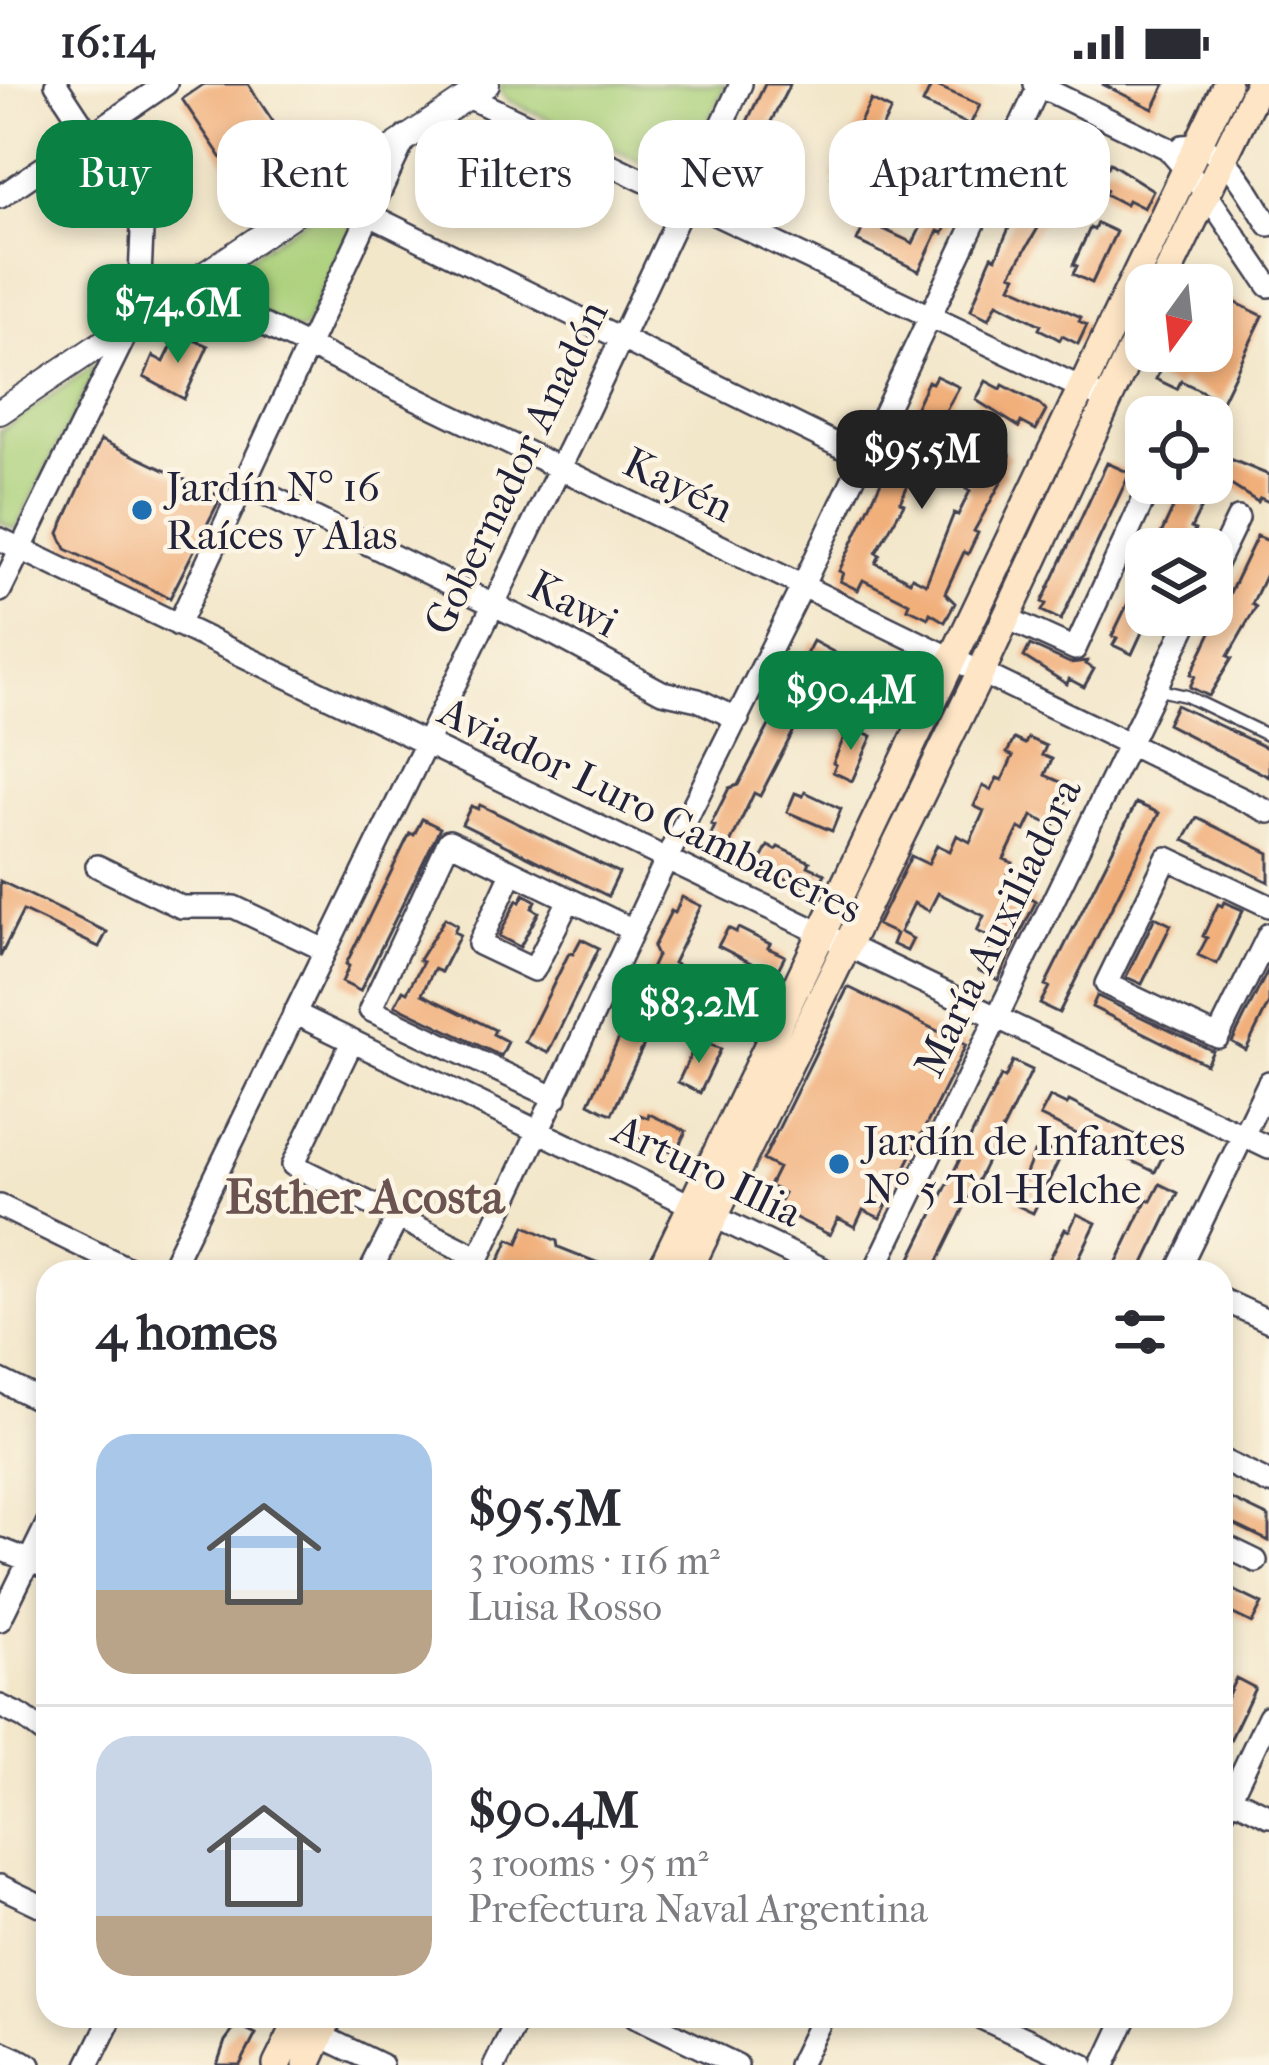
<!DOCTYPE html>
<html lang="en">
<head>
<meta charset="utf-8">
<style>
	:root { --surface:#fff; --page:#f2f2f3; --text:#2b2b33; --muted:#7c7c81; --line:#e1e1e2; --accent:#0b8043 }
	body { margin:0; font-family:"IM FELL French Canon",serif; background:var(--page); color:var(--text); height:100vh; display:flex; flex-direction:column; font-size:45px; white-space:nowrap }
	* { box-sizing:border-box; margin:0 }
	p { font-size:39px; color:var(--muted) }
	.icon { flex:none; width:66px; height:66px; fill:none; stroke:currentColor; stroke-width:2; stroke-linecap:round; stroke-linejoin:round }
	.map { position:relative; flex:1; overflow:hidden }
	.drawer { position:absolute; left:36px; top:1176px; width:1197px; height:768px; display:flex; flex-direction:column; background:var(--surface); border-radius:36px; box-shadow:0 6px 18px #0003 }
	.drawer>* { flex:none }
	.top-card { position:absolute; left:36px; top:36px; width:1197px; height:108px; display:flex; gap:24px }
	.needle { width:78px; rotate:195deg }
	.fabs { position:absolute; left:1125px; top:180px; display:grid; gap:24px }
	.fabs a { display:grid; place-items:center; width:108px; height:108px; border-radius:24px; background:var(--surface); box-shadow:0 6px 18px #0003; font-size:60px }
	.price { position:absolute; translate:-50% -102px; padding:0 27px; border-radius:24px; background:var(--accent); color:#fff; font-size:39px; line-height:78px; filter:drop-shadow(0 3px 6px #0008) }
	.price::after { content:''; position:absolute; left:50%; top:72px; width:36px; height:27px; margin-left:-18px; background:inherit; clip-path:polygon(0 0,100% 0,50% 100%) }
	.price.current { background:#222; color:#fff }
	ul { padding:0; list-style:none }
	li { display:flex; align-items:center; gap:36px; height:300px; padding:0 60px }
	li+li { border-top:3px solid var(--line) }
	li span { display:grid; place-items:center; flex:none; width:336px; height:240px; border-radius:36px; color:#555 }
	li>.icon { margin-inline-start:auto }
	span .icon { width:144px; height:144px; fill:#fffc; stroke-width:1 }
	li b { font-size:51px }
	h2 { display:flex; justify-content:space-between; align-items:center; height:144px; padding:0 60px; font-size:51px }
	.tag { padding:0 42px; border-radius:36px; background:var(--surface); box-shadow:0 6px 18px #0003; font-size:42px; line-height:108px }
	.tag.current { background:var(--accent); color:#fff }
	.status { display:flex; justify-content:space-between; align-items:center; height:84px; padding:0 60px; background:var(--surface); direction:ltr }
	.status svg { height:33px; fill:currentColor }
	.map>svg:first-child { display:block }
	.green { fill:#aad07a; stroke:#66795a; stroke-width:3 }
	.building { fill:#f1af7a }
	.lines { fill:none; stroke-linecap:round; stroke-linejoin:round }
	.service-casing { stroke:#414050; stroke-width:15 }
	.minor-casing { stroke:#414050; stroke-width:26 }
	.tertiary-casing { stroke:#414050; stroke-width:28 }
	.secondary-casing { stroke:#414050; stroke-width:32 }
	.service { stroke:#fff; stroke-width:10 }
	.minor { stroke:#fff; stroke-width:21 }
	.tertiary { stroke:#fff; stroke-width:24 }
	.secondary { stroke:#fde5c5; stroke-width:27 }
	.poi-dot { fill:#1f6fb2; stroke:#fcf5e5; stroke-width:4.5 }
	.labels { text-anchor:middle; stroke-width:9; stroke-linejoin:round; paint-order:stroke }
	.street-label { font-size:42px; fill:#22223b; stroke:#fcf5e5 }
	.poi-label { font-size:42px; fill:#22223b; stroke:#fcf5e5; text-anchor:start }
	.quarter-label { font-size:48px; font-weight:bold; fill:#6a5351; stroke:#fcf5e5 }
</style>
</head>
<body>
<div class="status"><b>16:14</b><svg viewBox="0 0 49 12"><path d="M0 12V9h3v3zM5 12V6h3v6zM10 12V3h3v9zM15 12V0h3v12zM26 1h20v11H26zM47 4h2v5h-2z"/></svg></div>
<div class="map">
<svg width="1269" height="1981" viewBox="0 0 1269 1981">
	<rect width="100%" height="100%" fill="#fcf5e5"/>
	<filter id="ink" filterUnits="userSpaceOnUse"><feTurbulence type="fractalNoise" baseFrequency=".00833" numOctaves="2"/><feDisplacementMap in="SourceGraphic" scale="24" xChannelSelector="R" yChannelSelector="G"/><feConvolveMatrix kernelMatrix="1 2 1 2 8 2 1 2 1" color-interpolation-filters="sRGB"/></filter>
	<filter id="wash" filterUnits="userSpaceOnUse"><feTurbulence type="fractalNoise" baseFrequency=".004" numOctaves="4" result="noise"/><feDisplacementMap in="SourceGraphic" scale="48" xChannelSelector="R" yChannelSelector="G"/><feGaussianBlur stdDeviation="2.7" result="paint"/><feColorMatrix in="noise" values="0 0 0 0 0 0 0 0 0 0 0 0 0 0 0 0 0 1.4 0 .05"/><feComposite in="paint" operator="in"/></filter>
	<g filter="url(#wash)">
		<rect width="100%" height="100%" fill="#f3e7ca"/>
		<path class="green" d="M 501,0 L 726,0 L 686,86 L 673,93 L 507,16 L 500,6 Z
			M 374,90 L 376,93 L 305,244 L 299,247 L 213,207 L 211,198 Z
			M 100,277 L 16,446 L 0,438 L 0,347 Z"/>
		<g id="blocks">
			<path class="building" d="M 204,0 L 248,0 L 310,93 L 258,128 L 182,15 Z
				M 765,0 L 790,0 L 749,81 L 797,104 L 788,124 L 722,90 Z
				M 932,0 L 980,21 L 970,41 L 923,19 Z
				M 1102,0 L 1165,0 L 1153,25 Z
				M 871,16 L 891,26 L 852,103 L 832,93 Z
				M 1059,44 L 1078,54 L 1073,64 L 1108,83 L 1110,79 L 1153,106 L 1144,124 L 1128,116 L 1126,121 L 1105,110 L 1107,106 L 1068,86 L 1065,92 L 1061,90 L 1041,130 L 1045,132 L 1011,190 L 1016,192 L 1011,202 L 1081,233 L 1079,237 L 1087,241 L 1078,260 L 1062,252 L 1060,256 L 1051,251 L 1039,245 L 1041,241 L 997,219 L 989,235 L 971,226 L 988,181 L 992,172 L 996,174 L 1031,93 Z
				M 961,61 L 981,71 L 943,149 L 938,147 L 919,187 L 857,157 L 866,137 L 913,159 Z
				M 1097,139 L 1116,148 L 1092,199 L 1073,190 L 1077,182 L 1073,181 L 1090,144 L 1094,146 Z
				M 1212,207 L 1263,232 L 1222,317 L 1181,297 L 1177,305 L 1156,295 L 1170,267 L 1212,267 Z
				M 178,249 L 208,262 L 184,315 L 144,293 L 153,272 L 164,278 Z
				M 936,292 L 959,303 L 924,366 L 928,369 L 918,390 L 914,388 L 900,418 L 904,420 L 876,469 L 880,471 L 876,479 L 910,497 L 912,493 L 926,500 L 954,429 L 958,431 L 970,407 L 966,405 L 983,368 L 987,370 L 991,362 L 1010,371 L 1003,386 L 1007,388 L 974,447 L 978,449 L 968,470 L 964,468 L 945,509 L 955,519 L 945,538 L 930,529 L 928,534 L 920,530 L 907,524 L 909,519 L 863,496 L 858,506 L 840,497 L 843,489 L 839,487 L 928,297 L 932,299 Z
				M 986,297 L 1001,305 L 1003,301 L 1039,320 L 1046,327 L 1036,346 L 1021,338 L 1019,343 L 976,316 Z
				M 101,356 L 221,413 L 170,514 L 66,465 L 59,449 Z
				M 1225,373 L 1269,391 L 1269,418 L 1260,414 L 1258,418 L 1215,391 Z
				M 1107,379 L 1130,389 L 1061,536 L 1042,527 L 1046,520 L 1042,518 Z
				M 1178,413 L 1201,424 L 1191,444 L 1195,446 L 1186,465 L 1154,465 Z
				M 1257,452 L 1269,457 L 1269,484 L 1252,520 L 1256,523 L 1228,572 L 1232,574 L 1209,612 L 1190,603 L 1195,592 L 1191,590 Z
				M 1146,482 L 1146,531 L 1150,531 L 1132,570 L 1113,561 L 1117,554 L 1112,552 Z
				M 813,557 L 856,580 L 865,575 L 901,593 L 899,597 L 906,600 L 892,629 L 821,594 L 760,712 L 754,709 L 727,766 L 708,757 L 715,742 L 711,740 L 729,704 L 738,701 Z
				M 1030,561 L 1070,579 L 1087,577 L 1085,580 L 1094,585 L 1084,603 L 1069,595 L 1067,600 L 1024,573 Z
				M 1176,621 L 1269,665 L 1269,693 L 1167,640 Z
				M 849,642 L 872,652 L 852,697 L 833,688 L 836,681 L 833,679 Z
				M 1028,654 L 1046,662 L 1042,671 L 1052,675 L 1045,691 L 1072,703 L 1054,742 L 1032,732 L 1025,747 L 1019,744 L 1004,775 L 1013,779 L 1006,794 L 1021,802 L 1018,807 L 1036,817 L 998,896 L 978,886 L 994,855 L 977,847 L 984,832 L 938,809 L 929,827 L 914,819 L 900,848 L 913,855 L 907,867 L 892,860 L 896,850 L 877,841 L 911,772 L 928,780 L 937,761 L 950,767 L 957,751 L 970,758 L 984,727 L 974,722 L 983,702 L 991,706 L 997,694 L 1002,696 L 1013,672 L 1007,669 L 1014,655 L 1025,660 Z
				M 805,708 L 841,725 L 832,747 L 787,728 L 795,709 L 803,712 Z
				M 1136,719 L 1159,729 L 1059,929 L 1040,920 L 1049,903 L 1045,901 Z
				M 480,721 L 619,789 L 608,812 L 462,740 L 471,722 L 478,725 Z
				M 1197,734 L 1269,769 L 1269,798 L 1184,756 Z
				M 422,735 L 440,744 L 360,907 L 342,898 L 349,882 L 346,880 L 410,749 L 414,751 Z
				M 768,762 L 776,766 L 778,763 L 810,778 L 808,782 L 825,790 L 815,809 L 758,781 Z
				M 0,797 L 107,848 L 99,863 L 23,827 L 0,873 Z
				M 524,810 L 536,817 L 532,824 L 539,828 L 520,863 L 499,852 L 517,816 L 520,818 Z
				M 682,813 L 701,822 L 673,879 L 680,882 L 612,1030 L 604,1027 L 589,1019 L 657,872 L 653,863 L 671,827 L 675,829 Z
				M 1224,818 L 1243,826 L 1217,880 L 1198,871 L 1207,854 L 1203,852 L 1218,820 L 1222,822 Z
				M 1155,833 L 1171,841 L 1142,900 L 1126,893 Z
				M 445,834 L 457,841 L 454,848 L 460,851 L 441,888 L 434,885 L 422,910 L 495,946 L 493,950 L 508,958 L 501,972 L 395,921 L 403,906 L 407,908 L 423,878 L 419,876 Z
				M 728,844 L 736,848 L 738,844 L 770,860 L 768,864 L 785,872 L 775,891 L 718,862 Z
				M 581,855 L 599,864 L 548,969 L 525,958 L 569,869 L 573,870 Z
				M 1269,884 L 1269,919 L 1246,966 L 1232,958 Z
				M 712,896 L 749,912 L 739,936 L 721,928 L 716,939 L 689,927 L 702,897 L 710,900 Z
				M 848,903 L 966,961 L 880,1134 L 863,1126 L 855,1143 L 838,1134 L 830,1151 L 776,1124 L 784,1109 L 769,1102 L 778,1084 L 763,1076 Z
				M 1097,912 L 1213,967 L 1206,980 L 1092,923 Z
				M 702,957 L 721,965 L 700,1009 L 678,998 L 695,962 L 699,964 Z
				M 1013,977 L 1032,986 L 933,1187 L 911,1174 L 1001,992 L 1005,994 Z
				M 1050,1013 L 1067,1021 L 1069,1017 L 1149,1058 L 1147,1061 L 1164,1070 L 1155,1088 L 1040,1032 Z
				M 649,1030 L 686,1047 L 676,1069 L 632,1050 L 640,1031 L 648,1034 Z
				M 1042,1063 L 1061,1072 L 1033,1129 L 1014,1120 L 1034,1069 L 1038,1071 Z
				M 1160,1100 L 1178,1109 L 1140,1188 L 1112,1188 L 1147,1115 L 1151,1117 Z
				M 1077,1130 L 1096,1139 L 1072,1188 L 1048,1188 L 1053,1178 L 1049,1176 L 1065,1145 L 1069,1147 Z
				M 525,1142 L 557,1157 L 558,1163 L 621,1188 L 494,1188 L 509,1155 L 518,1159 Z
				M 1221,1410 L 1269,1433 L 1269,1457 L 1221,1434 Z
				M 1221,1500 L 1262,1520 L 1252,1539 L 1221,1524 Z
				M 1236,1594 L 1255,1604 L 1221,1675 L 1221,1625 Z
				M 237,1941 L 256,1950 L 240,1981 L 217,1981 L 225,1957 Z"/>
		</g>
	</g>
	<g filter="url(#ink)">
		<use href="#blocks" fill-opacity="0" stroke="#414050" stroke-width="3"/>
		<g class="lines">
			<g class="service-casing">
				<path id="service" d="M 1155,605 L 1186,612 L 1269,652"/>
			</g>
			<g class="minor-casing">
				<path id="minor" d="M 1035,0 L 1167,64 L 1206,109 L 1269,202
					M 468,13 L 1096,311
					M 1183,62 C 1226,56 1248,110 1269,141
					M 0,113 L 166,0
					M 370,131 L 864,374
					M 186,203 L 1269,728
					M 247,401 L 556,551 L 662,608 L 698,616 L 738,635
					M 0,455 L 1269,1064
					M 1212,488 L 1238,434
					M 0,507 L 130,242 L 140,193 L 142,148 L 131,114 L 56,0
					M 1007,534 L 1075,565 L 1151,399
					M 178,541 L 406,52
					M 97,782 L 181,823 L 234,823 L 325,866
					M 512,789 L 479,860 L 534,886 L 569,816
					M 1269,822 L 1167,774 L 1106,900 L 1218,953 L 1269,850
					M 294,929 L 829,1188
					M 352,958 L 293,1081 L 479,1174
					M 556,1014 L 370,926 L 449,757 L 633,846
					M 0,1122 L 135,1188
					M 169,1188 L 574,355 L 741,0
					M 370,1188 L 398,1133
					M 472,1188 L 666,776 L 802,503 L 1040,0
					M 874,1188 L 1191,531
					M 1177,1188 L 1269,998
					M 1221,1215 L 1269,1237
					M 0,1296 L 48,1320
					M 1221,1376 L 1269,1399
					M 1221,1460 L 1256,1477
					M 0,1465 L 48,1484
					M 0,1536 L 48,1438
					M 0,1622 L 23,1633 L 48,1652
					M 1222,1709 L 1269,1732
					M 1221,1733 L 1269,1632
					M 0,1802 L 48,1825
					M 280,1932 L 381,1981
					M 635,1932 L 737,1981
					M 977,1932 L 1083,1981
					M 0,1967 L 30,1981
					M 88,1981 L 112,1932
					M 495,1981 L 519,1932
					M 799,1981 L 823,1932
					M 1104,1981 L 1127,1932"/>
			</g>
			<g class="tertiary-casing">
				<path id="tertiary" d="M 0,328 L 487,0"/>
			</g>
			<g class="secondary-casing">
				<path id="secondary" d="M 1162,201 L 1259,0
					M 660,1188 L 1227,0
					M 687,1188 L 980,590 L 1146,235
					M 277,1981 L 301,1932
					M 307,1981 L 329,1932"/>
			</g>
			<use href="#service" class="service"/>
			<use href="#minor" class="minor"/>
			<use href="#tertiary" class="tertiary"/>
			<use href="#secondary" class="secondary"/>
		</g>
	</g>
	<g class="poi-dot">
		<circle cx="142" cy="426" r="12"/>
		<circle cx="839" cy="1080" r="12"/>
	</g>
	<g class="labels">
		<g class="street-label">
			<text transform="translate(515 383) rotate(-64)" y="15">Gobernador Anadón</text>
			<text transform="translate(679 400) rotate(26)" y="15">Kayén</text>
			<text transform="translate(574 519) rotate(28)" y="15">Kawi</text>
			<text transform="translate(651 725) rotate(26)" y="15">Aviador Luro Cambaceres</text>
			<text transform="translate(997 843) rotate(-64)" y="15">María Auxiliadora</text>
			<text transform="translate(708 1086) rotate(26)" y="15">Arturo Illia</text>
		</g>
		<g class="poi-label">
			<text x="166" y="417">Jardín N° 16<tspan x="166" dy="48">Raíces y Alas</tspan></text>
			<text x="863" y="1071">Jardín de Infantes<tspan x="863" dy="48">N° 5 Tol-Helche</tspan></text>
		</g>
		<g class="quarter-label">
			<text x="365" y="1129">Esther Acosta</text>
		</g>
	</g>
</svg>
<div class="fabs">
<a><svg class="needle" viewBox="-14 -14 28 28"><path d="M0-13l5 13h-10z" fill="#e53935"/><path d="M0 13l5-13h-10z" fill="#7c7c81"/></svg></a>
<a><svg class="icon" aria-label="locate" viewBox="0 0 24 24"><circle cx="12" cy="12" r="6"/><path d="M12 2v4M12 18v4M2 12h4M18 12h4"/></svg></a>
<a><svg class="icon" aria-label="layers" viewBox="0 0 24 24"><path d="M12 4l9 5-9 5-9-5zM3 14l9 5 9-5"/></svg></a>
</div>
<b class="price" style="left:178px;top:282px">$74.6M</b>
<b class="price current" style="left:922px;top:428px">$95.5M</b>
<b class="price" style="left:851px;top:669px">$90.4M</b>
<b class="price" style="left:699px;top:982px">$83.2M</b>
<div class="top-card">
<a class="tag current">Buy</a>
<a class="tag">Rent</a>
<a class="tag">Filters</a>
<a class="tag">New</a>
<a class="tag">Apartment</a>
</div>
<section class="drawer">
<h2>4 homes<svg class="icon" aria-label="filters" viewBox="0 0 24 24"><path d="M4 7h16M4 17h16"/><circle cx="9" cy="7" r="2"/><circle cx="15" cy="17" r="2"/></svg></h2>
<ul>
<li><span style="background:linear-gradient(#a9c7e8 65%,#b9a48a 0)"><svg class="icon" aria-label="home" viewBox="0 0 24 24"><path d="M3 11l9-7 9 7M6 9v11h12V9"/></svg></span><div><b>$95.5M</b><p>3 rooms · 116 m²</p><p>Luisa Rosso</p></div></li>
<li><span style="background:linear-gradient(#c9d6e8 75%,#b9a48a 0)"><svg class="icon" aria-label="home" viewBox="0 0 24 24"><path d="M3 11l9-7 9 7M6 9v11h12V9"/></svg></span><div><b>$90.4M</b><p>3 rooms · 95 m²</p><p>Prefectura Naval Argentina</p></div></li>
</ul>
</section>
</div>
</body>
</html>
